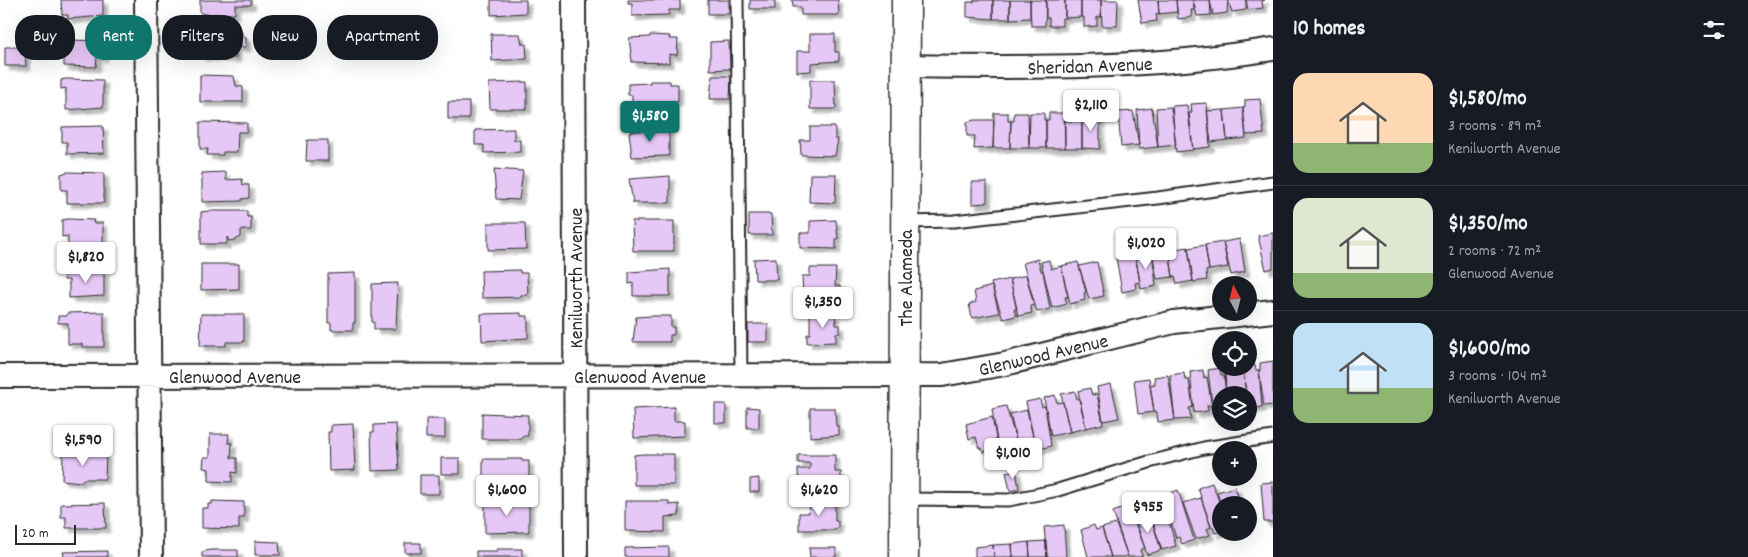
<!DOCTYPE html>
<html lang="en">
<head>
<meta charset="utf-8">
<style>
	:root { --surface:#171b24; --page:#242831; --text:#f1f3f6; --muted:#9ea1a6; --line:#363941; --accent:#0f766e }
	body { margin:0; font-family:Dekko,sans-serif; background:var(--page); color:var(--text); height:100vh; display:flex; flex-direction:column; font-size:19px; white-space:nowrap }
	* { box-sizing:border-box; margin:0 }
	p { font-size:16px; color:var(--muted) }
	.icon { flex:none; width:28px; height:28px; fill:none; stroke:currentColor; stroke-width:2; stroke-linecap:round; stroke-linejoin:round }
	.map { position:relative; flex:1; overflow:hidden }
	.sheet { display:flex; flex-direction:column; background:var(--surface); width:475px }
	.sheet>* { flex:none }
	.top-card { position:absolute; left:15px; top:15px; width:475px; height:45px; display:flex; gap:10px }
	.needle { width:32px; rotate:353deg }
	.buttons { position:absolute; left:1212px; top:276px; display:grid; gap:10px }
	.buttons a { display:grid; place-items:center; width:45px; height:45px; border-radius:50%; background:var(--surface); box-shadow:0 5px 20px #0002; font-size:25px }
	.scale { position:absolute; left:15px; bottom:12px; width:61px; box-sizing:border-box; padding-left:5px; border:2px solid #2b2b2b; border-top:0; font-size:14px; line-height:18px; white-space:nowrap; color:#2b2b2b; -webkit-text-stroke:4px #fff; paint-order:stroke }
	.price { position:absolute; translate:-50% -42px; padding:0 11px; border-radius:5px; background:#fff; color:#222; font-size:16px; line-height:32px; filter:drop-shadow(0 1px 2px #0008) }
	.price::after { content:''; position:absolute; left:50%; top:30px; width:15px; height:11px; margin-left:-8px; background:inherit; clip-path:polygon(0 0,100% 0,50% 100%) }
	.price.active { background:var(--accent); color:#fff }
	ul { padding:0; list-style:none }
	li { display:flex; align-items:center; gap:15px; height:125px; padding:0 20px }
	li+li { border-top:1px solid var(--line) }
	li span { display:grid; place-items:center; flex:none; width:140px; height:100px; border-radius:15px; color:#555 }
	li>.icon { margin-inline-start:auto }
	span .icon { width:60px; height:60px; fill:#fffc; stroke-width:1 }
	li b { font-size:21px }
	h2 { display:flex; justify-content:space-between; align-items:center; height:60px; padding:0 20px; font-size:21px }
	.chip { padding:0 18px; border-radius:20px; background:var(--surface); box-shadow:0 5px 20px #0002; font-size:18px; line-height:45px }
	.chip.active { background:var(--accent); color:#fff }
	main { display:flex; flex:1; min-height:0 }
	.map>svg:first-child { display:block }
	.building { fill:#e6c8f6; stroke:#2b2b2b; filter:url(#shadow) }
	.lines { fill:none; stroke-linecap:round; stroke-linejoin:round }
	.lane-casing { stroke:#2b2b2b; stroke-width:15 }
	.street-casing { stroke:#2b2b2b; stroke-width:26 }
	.secondary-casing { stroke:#2b2b2b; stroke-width:31 }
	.lane { stroke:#fff; stroke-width:11 }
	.street { stroke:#fff; stroke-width:22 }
	.secondary { stroke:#fff; stroke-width:28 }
	.labels { text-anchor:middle; stroke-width:4.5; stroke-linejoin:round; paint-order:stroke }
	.street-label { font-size:20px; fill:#2b2b2b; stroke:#fff }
</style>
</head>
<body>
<main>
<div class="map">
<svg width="1273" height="557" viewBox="0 0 1273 557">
	<defs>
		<filter id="shadow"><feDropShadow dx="4.5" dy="4.5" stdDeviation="1" flood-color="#0004"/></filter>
	</defs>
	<rect width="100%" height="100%" fill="#fff"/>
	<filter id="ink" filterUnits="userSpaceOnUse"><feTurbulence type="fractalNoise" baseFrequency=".02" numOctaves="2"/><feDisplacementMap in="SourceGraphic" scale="10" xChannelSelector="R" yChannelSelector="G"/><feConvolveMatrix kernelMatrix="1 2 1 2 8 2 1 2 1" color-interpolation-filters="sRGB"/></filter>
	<g filter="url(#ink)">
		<path class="building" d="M 61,0 L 103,0 L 103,16 L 68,19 L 68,15 L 62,15 Z
			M 200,0 L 251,0 L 251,5 L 235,5 L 235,14 L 207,14 L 200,13 Z
			M 491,0 L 526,0 L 526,13 L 491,15 Z
			M 628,0 L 680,0 L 680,10 L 669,10 L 669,15 L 632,16 L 632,3 L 628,3 Z
			M 708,0 L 729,0 L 729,14 L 708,14 Z
			M 750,0 L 775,0 L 775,9 L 750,9 Z
			M 792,0 L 838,0 L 839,15 L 801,15 L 801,7 L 793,7 Z
			M 974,0 L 993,0 L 993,19 L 967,17 L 967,2 L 974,2 Z
			M 993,0 L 1010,0 L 1010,19 L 993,19 Z
			M 1010,0 L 1030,0 L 1030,18 L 1010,19 Z
			M 1030,0 L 1046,0 L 1045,26 L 1031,26 Z
			M 1046,0 L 1065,0 L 1065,18 L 1062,18 L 1062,26 L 1049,26 L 1049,18 L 1046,18 Z
			M 1065,0 L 1081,0 L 1081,17 L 1065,18 Z
			M 1081,0 L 1101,0 L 1101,17 L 1097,17 L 1097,26 L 1084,27 L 1084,17 L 1081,17 Z
			M 1101,0 L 1118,0 L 1117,26 L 1102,26 Z
			M 1138,0 L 1158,0 L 1159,14 L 1156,14 L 1157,21 L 1142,23 Z
			M 1158,0 L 1176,0 L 1177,12 L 1159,14 Z
			M 1176,0 L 1193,0 L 1194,10 L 1191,10 L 1192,17 L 1178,19 Z
			M 1193,0 L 1210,0 L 1211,15 L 1197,16 Z
			M 1210,0 L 1228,0 L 1227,13 L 1213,15 Z
			M 1228,0 L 1246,0 L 1246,10 L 1232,12 Z
			M 1246,0 L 1265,0 L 1262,1 L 1263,8 L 1248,10 Z
			M 261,27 L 278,27 L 278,37 L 261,37 Z
			M 207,31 L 242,32 L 242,37 L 246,37 L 246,47 L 236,47 L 236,58 L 200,56 L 200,38 L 207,38 Z
			M 491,34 L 520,34 L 522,44 L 526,44 L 527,59 L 492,61 Z
			M 810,34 L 835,34 L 835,52 L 839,52 L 839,61 L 811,63 L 811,71 L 797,72 L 797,51 L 810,51 Z
			M 650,35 L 670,36 L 669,39 L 678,39 L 677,55 L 669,54 L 669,63 L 632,62 L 629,38 L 650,37 Z
			M 68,40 L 103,41 L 103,57 L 97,57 L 96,67 L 64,66 L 64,54 L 68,53 Z
			M 729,41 L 730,69 L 710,70 L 710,42 Z
			M 5,47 L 25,47 L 26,66 L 5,66 Z
			M 200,75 L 234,76 L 236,86 L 243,87 L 243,102 L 200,102 Z
			M 712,76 L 731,76 L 730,99 L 710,99 Z
			M 66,79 L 103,80 L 103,107 L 66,110 L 66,88 L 61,89 L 61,80 Z
			M 810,80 L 835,80 L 836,109 L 810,109 Z
			M 650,81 L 670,81 L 670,84 L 678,84 L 678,102 L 669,102 L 669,107 L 632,107 L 632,95 L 628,95 L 628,84 L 650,83 Z
			M 527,82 L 527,109 L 490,109 L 489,83 Z
			M 1260,99 L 1264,134 L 1246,135 L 1243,108 L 1245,107 L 1245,100 Z
			M 448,102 L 469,102 L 469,119 L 448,119 Z
			M 1207,103 L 1210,147 L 1193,149 L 1189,113 L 1192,113 L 1191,104 Z
			M 1187,105 L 1193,150 L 1176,152 L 1172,106 Z
			M 1171,107 L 1176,145 L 1158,147 L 1156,108 Z
			M 1152,108 L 1158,147 L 1139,149 L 1137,110 Z
			M 1243,108 L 1246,138 L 1227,140 L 1224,110 Z
			M 1224,110 L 1227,140 L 1211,142 L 1207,111 Z
			M 1133,111 L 1139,145 L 1121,147 L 1118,112 Z
			M 994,113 L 1008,113 L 1008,121 L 1011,121 L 1010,148 L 993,148 Z
			M 1014,113 L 1028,113 L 1029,148 L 1010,148 L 1011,121 L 1014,121 Z
			M 1030,113 L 1044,113 L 1044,120 L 1046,120 L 1046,148 L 1029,148 Z
			M 1049,113 L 1064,113 L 1065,148 L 1046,148 L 1046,120 L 1049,120 Z
			M 1085,113 L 1100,114 L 1100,149 L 1082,148 L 1082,121 L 1085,121 Z
			M 974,120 L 994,120 L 993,148 L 974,149 L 975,136 L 967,136 L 967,122 Z
			M 1065,121 L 1082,121 L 1082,148 L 1065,148 Z
			M 200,122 L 247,123 L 247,132 L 238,132 L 237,152 L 223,152 L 223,155 L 207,155 L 208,149 L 200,149 Z
			M 103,126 L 104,153 L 67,154 L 67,142 L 62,142 L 62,127 Z
			M 810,127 L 835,127 L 835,139 L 838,139 L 835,156 L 801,155 L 800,140 L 810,140 Z
			M 514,129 L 514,140 L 520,140 L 520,152 L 484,153 L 484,145 L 475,145 L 475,130 Z
			M 650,130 L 669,130 L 669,156 L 632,157 L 629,132 Z
			M 307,140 L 328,140 L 328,161 L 306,161 Z
			M 494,169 L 523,171 L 519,200 L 496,199 Z
			M 67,172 L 104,173 L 104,203 L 67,203 L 67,190 L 61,190 L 61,174 Z
			M 226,172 L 226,180 L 242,179 L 243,185 L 249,185 L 249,198 L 242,199 L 242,201 L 202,202 L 202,173 Z
			M 810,174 L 836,174 L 835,203 L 809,202 Z
			M 670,176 L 670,203 L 633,203 L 629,179 Z
			M 972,182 L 987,182 L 987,203 L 972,204 Z
			M 208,211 L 247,211 L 247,217 L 251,217 L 251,230 L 241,230 L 241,237 L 235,240 L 229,241 L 227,237 L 227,244 L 201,244 L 201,212 Z
			M 749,214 L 771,214 L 772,235 L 749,235 Z
			M 68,219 L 94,220 L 93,223 L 103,223 L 103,246 L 68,248 L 68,236 L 62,237 L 62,220 Z
			M 836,220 L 838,239 L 836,239 L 836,249 L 800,248 L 800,233 L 810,233 L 810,221 Z
			M 632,221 L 674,221 L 674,251 L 633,251 Z
			M 488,223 L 525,223 L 526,249 L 488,250 Z
			M 1273,233 L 1273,268 L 1266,270 L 1258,236 Z
			M 1240,239 L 1245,272 L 1231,275 L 1223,242 Z
			M 1223,242 L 1228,267 L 1209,270 L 1205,245 Z
			M 1205,245 L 1209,270 L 1206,271 L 1207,280 L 1193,282 L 1188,248 Z
			M 1188,247 L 1193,281 L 1177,284 L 1175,276 L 1173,277 L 1169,250 Z
			M 1169,250 L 1173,277 L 1157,279 L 1152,253 Z
			M 1152,251 L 1156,286 L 1141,289 L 1135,254 Z
			M 1135,254 L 1140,282 L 1135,283 L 1136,289 L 1122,292 L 1116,257 Z
			M 776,258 L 777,280 L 755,280 L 754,259 Z
			M 1038,259 L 1041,271 L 1043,271 L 1050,309 L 1037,312 L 1023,263 Z
			M 1049,260 L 1051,269 L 1061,266 L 1068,297 L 1065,297 L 1067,304 L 1052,308 L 1041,262 Z
			M 1078,262 L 1086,292 L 1084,293 L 1085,300 L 1070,304 L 1061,266 Z
			M 1097,262 L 1104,296 L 1089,299 L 1079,266 Z
			M 201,264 L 239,264 L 239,289 L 201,290 Z
			M 810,268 L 836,268 L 835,286 L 840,286 L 840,295 L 803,296 L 802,276 L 810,276 Z
			M 670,269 L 670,296 L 633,296 L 633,283 L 629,284 L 629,272 Z
			M 520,270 L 520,273 L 527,273 L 528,295 L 521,295 L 521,297 L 482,298 L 481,271 Z
			M 104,271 L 104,296 L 69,298 L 69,280 L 64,280 L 64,272 Z
			M 355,273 L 355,323 L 353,323 L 353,330 L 331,330 L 331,323 L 328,323 L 328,274 Z
			M 1026,275 L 1034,305 L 1030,306 L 1032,313 L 1018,316 L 1010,279 Z
			M 1010,279 L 1017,309 L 1014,309 L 1016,316 L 1003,319 L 991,283 Z
			M 398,283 L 396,329 L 374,329 L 374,322 L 372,322 L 372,284 Z
			M 992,286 L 999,313 L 972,318 L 969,304 L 976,302 L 974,291 Z
			M 104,312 L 104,347 L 82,347 L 82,344 L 68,344 L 68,323 L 58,323 L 58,316 L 67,316 L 67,313 Z
			M 521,313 L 521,316 L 528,316 L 528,338 L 482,341 L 481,314 Z
			M 201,314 L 244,314 L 244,342 L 226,342 L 226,346 L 200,346 Z
			M 810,314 L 835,314 L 836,325 L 840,325 L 840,333 L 836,333 L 836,342 L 807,343 L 807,334 L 810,334 Z
			M 651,316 L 671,316 L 671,327 L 674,327 L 674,335 L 670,335 L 670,342 L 633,342 L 636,317 Z
			M 748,324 L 768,324 L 768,342 L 748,342 Z
			M 1273,361 L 1273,405 L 1264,406 L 1259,370 L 1260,370 L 1260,363 Z
			M 1255,365 L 1256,370 L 1259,370 L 1262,407 L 1249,409 L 1249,395 L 1246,395 L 1243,368 Z
			M 1220,368 L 1221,375 L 1224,375 L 1226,395 L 1221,395 L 1221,412 L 1213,413 L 1208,370 Z
			M 1243,368 L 1246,395 L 1226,395 L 1225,369 Z
			M 1203,370 L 1204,378 L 1207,377 L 1213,413 L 1210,405 L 1207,405 L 1208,411 L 1194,413 L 1190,372 Z
			M 1184,373 L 1185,380 L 1189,380 L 1193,407 L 1189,408 L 1191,419 L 1175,420 L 1170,375 Z
			M 1168,375 L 1175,420 L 1158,422 L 1157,412 L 1154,412 L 1150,385 L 1155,384 L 1154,377 Z
			M 1149,378 L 1154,412 L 1138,414 L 1134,380 Z
			M 1111,384 L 1119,418 L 1103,421 L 1097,387 Z
			M 1090,388 L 1092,395 L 1097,394 L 1103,424 L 1086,428 L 1078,391 Z
			M 1075,391 L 1077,399 L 1079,399 L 1086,428 L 1070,432 L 1061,394 Z
			M 1055,395 L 1057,403 L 1063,402 L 1070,432 L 1051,436 L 1044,398 Z
			M 1040,399 L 1042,407 L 1045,406 L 1051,446 L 1036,450 L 1026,402 Z
			M 715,404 L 726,404 L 726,423 L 715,423 Z
			M 1006,406 L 1017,444 L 998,448 L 992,409 Z
			M 674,407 L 674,421 L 685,421 L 685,436 L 634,438 L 633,409 Z
			M 747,407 L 759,408 L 759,428 L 747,428 Z
			M 810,408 L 835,408 L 836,426 L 839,426 L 839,435 L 810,437 Z
			M 1027,410 L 1036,450 L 1033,440 L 1017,444 L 1010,414 Z
			M 482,413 L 528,415 L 528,436 L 522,436 L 522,439 L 482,439 Z
			M 992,417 L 998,448 L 983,452 L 982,448 L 979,448 L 976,437 L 969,439 L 966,424 Z
			M 426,419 L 445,419 L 445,438 L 426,438 Z
			M 353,424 L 355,470 L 329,471 L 328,432 L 331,432 L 331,425 Z
			M 396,424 L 399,470 L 372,471 L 371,432 L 374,432 L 374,425 Z
			M 210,434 L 229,434 L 228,443 L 232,443 L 231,458 L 237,458 L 237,473 L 232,472 L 232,482 L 209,481 L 209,469 L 203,468 L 204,457 L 210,457 Z
			M 63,454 L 106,455 L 105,479 L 84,479 L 80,482 L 62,480 Z
			M 643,454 L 674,454 L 674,485 L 634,485 L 634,455 Z
			M 798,455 L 835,455 L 835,472 L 841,472 L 841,482 L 810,484 L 810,492 L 799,492 L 798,469 L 810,469 L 810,463 L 798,463 Z
			M 441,458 L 460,458 L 460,474 L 441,474 Z
			M 483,459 L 522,459 L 522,461 L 529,461 L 529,483 L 523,483 L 523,485 L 483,486 Z
			M 1016,470 L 1019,489 L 1010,491 L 1006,472 Z
			M 420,475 L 439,475 L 439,494 L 420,494 Z
			M 759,478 L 759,492 L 750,492 L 750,479 Z
			M 1273,482 L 1273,522 L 1264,522 L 1261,483 Z
			M 1212,483 L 1221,506 L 1221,531 L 1215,533 L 1213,527 L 1211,527 L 1198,488 Z
			M 1235,487 L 1241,505 L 1221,506 L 1217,492 Z
			M 1178,490 L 1194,540 L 1182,544 L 1179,537 L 1176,538 L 1163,496 Z
			M 1201,498 L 1211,527 L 1207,529 L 1210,535 L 1196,539 L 1183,503 Z
			M 212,501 L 244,502 L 244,518 L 239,518 L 239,529 L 202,528 L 202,508 L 208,508 L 208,504 L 212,504 Z
			M 496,501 L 529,503 L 529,532 L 485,533 L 485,503 Z
			M 625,501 L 669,501 L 669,505 L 679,504 L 679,516 L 665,517 L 665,532 L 625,531 Z
			M 835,501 L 835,521 L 838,521 L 838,528 L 835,530 L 799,530 L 799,513 L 809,513 L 810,502 Z
			M 105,503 L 106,528 L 66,528 L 66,517 L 61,517 L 61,504 Z
			M 1128,506 L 1145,548 L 1140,550 L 1142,556 L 1140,557 L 1128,557 L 1113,512 Z
			M 1165,508 L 1176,546 L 1162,550 L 1150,514 Z
			M 1150,514 L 1161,550 L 1147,555 L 1135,518 Z
			M 1116,524 L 1127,554 L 1125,557 L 1111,557 L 1102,528 Z
			M 1064,525 L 1066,557 L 1047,557 L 1044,527 Z
			M 1094,525 L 1096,530 L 1102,528 L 1111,557 L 1088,557 L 1081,530 Z
			M 255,541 L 279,542 L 280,555 L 255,555 Z
			M 1046,541 L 1047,557 L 1030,557 L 1029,542 Z
			M 1029,542 L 1030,557 L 1013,557 L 1012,544 Z
			M 405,543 L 421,543 L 421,553 L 405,553 Z
			M 1012,544 L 1013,557 L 994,557 L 993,545 Z
			M 993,545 L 994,557 L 975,557 L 975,547 Z
			M 669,547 L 669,557 L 625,557 L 625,548 Z
			M 809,548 L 836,548 L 836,557 L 810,557 Z
			M 497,549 L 522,549 L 522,557 L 476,557 L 476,551 L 497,551 Z
			M 210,550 L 238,550 L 238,557 L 202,557 L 202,552 Z
			M 107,551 L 107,557 L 64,557 L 63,552 Z"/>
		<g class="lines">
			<g class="lane-casing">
				<path id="lane" d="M 737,0 L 741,376
					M 905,222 L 954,221 L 1158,198 L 1273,182
					M 904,499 L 1009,500 L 1058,490 L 1149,462 L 1204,448 L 1273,437"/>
			</g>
			<g class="street-casing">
				<path id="street" d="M 146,0 L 151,557
					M 574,0 L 576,557
					M 906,66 C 1029,68 1151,69 1273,49
					M 0,376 L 942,375 L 1005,364 L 1174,322 L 1273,311"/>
			</g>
			<g class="secondary-casing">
				<path id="secondary" d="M 904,557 L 906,0"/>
			</g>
			<use href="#lane" class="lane"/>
			<use href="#street" class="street"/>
			<use href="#secondary" class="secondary"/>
		</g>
	</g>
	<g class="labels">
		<g class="street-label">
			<text transform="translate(1090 65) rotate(-2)" y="7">Sheridan Avenue</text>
			<text transform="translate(575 278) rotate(-90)" y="7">Kenilworth Avenue</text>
			<text transform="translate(905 278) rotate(-90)" y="7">The Alameda</text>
			<text transform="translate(1043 354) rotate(-13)" y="7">Glenwood Avenue</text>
			<text x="235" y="383">Glenwood Avenue</text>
			<text x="640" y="383">Glenwood Avenue</text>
		</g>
	</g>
</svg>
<div class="buttons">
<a><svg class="needle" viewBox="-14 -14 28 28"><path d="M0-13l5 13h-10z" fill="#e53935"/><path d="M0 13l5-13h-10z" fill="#9ea1a6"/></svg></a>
<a><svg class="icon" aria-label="locate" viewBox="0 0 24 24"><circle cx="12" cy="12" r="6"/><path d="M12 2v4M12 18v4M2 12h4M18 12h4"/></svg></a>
<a><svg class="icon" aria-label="layers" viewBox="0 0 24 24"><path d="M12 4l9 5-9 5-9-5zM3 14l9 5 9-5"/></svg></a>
<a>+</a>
<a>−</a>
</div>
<div class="scale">20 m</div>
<b class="price" style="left:1091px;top:132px">$2,110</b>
<b class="price active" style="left:650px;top:143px">$1,580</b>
<b class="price" style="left:1146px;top:270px">$1,020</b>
<b class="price" style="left:86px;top:284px">$1,820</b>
<b class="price" style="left:823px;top:329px">$1,350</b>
<b class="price" style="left:83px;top:467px">$1,590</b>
<b class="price" style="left:1013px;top:480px">$1,010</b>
<b class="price" style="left:507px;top:517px">$1,600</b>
<b class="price" style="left:819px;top:517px">$1,620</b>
<b class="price" style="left:1148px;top:534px">$955</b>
<div class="top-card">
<a class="chip">Buy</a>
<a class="chip active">Rent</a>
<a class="chip">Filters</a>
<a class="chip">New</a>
<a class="chip">Apartment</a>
</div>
</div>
<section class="sheet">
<h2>10 homes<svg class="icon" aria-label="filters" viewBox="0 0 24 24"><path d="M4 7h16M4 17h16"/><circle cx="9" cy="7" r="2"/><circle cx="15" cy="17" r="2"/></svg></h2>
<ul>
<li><span style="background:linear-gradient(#ffd9b3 70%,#8fb573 0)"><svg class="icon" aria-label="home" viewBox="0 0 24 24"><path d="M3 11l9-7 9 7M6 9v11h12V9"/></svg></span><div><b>$1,580/mo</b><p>3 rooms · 89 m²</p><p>Kenilworth Avenue</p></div></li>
<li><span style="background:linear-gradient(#dfe7d0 75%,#8fb573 0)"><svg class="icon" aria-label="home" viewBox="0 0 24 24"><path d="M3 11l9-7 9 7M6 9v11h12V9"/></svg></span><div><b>$1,350/mo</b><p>2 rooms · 72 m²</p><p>Glenwood Avenue</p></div></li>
<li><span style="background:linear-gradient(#bfe0f5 65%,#8fb573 0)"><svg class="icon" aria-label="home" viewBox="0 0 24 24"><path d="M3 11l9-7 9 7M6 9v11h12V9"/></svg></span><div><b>$1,600/mo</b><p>3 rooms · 104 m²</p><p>Kenilworth Avenue</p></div></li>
</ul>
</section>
</main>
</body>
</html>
